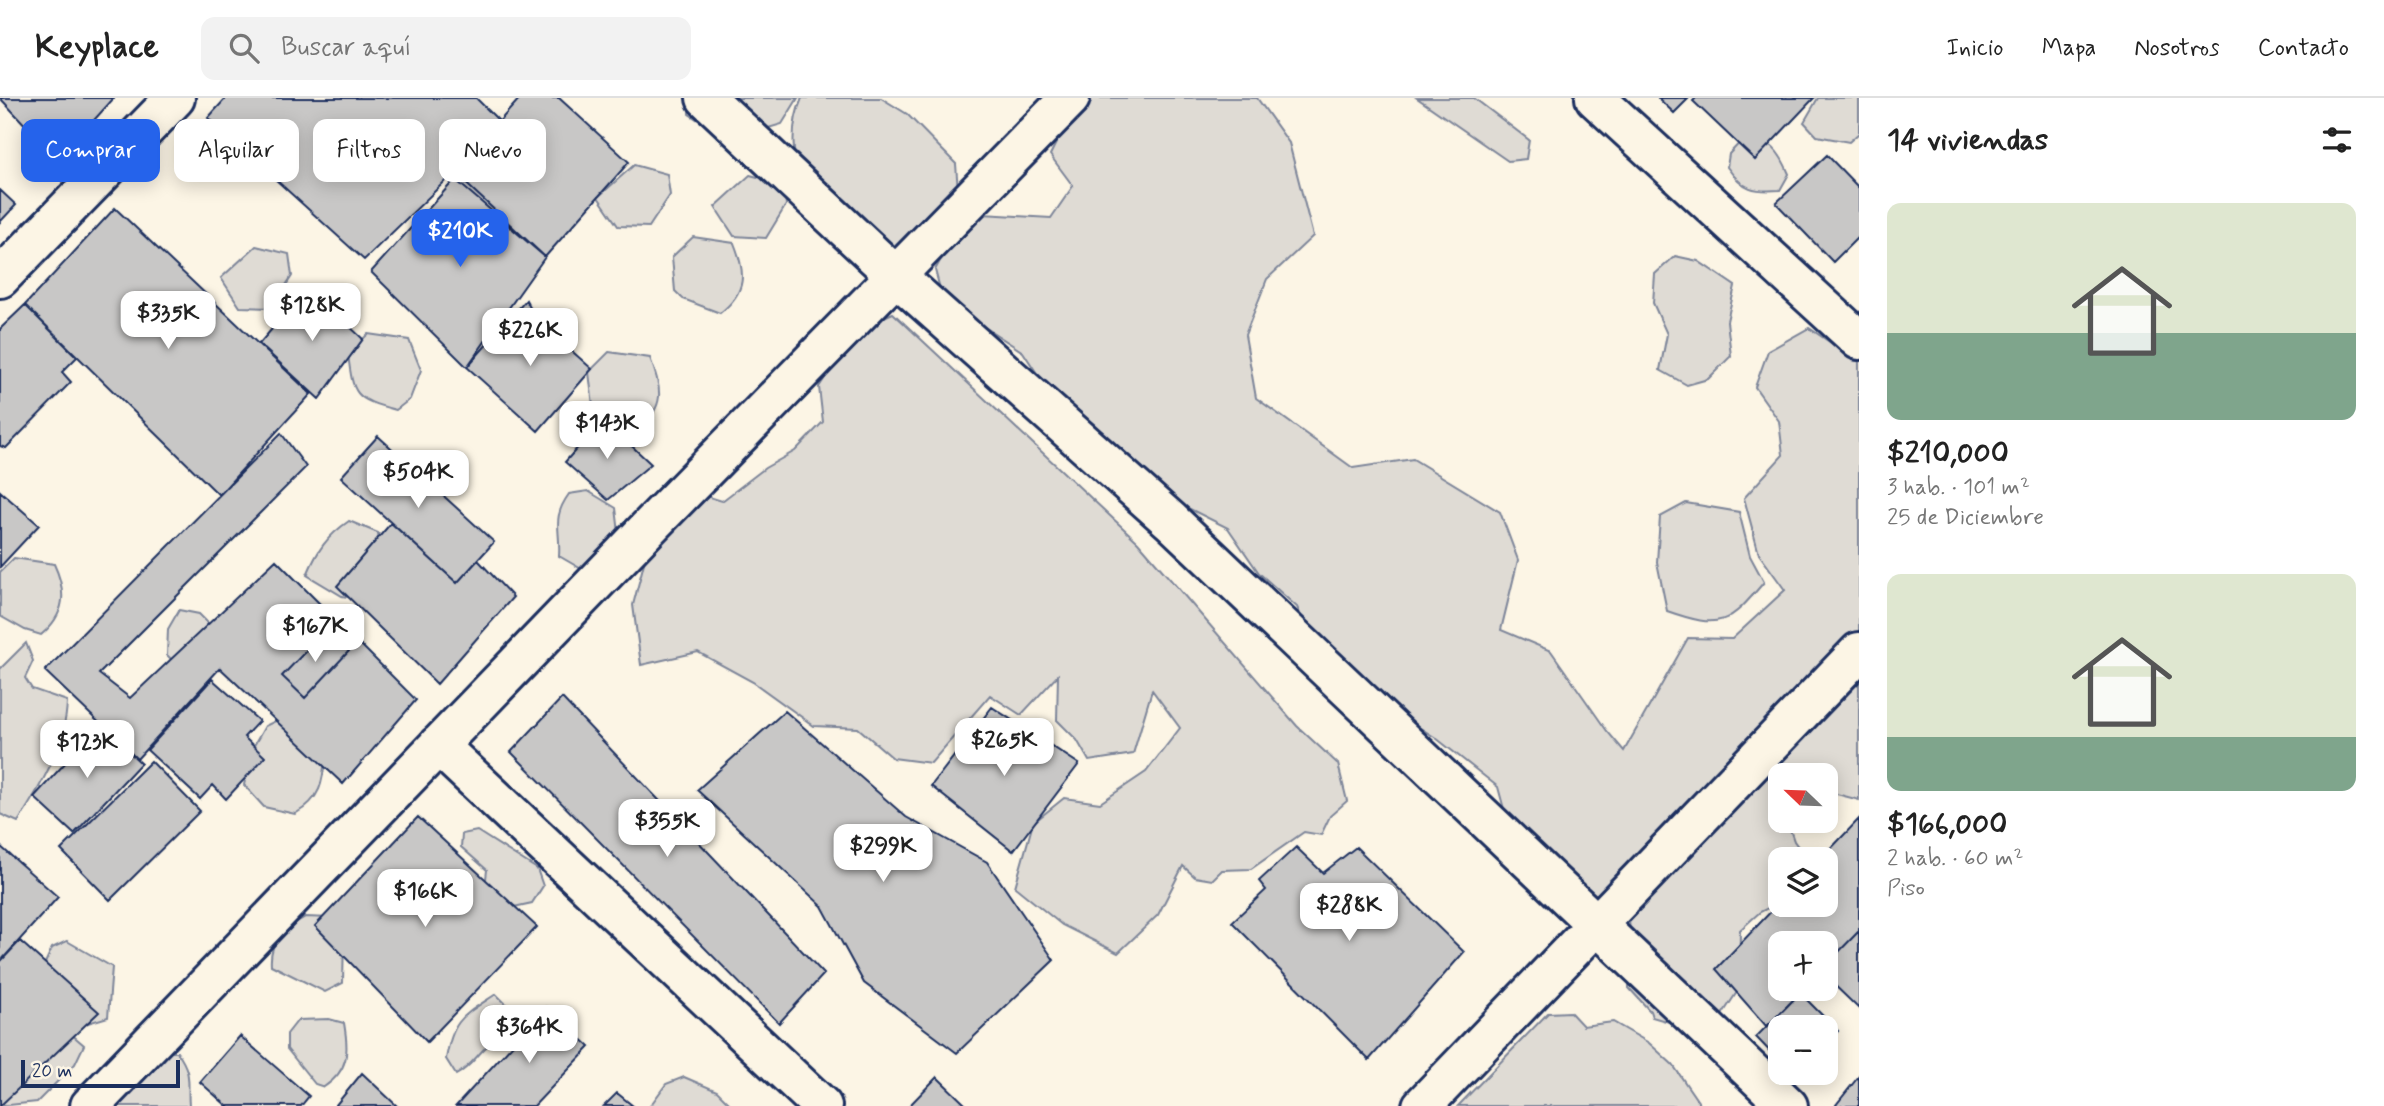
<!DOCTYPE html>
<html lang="es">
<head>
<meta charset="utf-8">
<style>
	:root { --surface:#fff; --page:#f2f2f2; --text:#222; --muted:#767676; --line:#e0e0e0; --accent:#2563eb }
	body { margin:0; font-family:Mynerve,sans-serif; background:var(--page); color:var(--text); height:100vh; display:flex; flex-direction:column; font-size:26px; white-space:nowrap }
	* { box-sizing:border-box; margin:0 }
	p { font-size:23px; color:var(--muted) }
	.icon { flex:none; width:38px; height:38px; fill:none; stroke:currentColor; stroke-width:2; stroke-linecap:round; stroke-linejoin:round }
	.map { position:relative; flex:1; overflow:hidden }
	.sheet { display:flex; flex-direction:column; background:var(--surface); width:525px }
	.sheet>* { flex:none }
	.banner { position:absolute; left:21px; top:21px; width:665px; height:63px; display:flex; gap:14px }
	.needle { width:46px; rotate:293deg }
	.fabs { position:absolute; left:1768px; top:665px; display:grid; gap:14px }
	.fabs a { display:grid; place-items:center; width:70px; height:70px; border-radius:14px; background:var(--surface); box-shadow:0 4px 18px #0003; font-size:35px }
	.scale { position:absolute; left:21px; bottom:18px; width:159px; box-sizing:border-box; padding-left:7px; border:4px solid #1b2f5e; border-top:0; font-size:19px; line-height:24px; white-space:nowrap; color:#1b2f5e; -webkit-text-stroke:5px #fcf5e5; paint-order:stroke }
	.price { position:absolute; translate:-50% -60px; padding:0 16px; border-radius:14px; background:#fff; color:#222; font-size:23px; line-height:46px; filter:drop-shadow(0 2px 4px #0008) }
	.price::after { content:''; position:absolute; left:50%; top:42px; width:21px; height:16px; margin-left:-10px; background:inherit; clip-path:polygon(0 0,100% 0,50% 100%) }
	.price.on { background:var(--accent); color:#fff }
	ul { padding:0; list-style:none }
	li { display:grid; align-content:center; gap:14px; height:371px; padding:0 28px }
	li span { display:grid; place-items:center; height:217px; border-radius:14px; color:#555 }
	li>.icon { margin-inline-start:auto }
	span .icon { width:126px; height:126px; fill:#fffc; stroke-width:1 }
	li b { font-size:30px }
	h2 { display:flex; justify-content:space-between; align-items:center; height:84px; padding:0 28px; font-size:30px }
	.tag { padding:0 24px; border-radius:14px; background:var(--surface); box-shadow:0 4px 18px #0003; font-size:24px; line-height:63px }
	.tag.on { background:var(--accent); color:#fff }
	header { display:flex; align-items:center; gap:42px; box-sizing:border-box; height:98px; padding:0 35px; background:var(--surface); border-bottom:2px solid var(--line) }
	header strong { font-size:33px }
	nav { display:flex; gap:38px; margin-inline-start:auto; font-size:24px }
	.search { width:490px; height:63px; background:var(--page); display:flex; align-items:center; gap:18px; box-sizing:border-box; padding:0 24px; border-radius:14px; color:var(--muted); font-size:26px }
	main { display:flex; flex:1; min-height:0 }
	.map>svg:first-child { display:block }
	.green { fill:#dfdbd4; stroke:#7d8599; stroke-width:2 }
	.building { fill:#c8c7c6; stroke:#1b2f5e; stroke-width:2 }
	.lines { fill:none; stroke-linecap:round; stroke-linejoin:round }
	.minor-casing { stroke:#1b2f5e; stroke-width:44 }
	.minor { stroke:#fcf5e5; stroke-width:38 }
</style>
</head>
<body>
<header>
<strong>Keyplace</strong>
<div class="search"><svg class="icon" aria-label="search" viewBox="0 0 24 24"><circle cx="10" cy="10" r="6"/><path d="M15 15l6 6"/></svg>Buscar aquí</div>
<nav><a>Inicio</a><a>Mapa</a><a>Nosotros</a><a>Contacto</a></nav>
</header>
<main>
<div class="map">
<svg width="1859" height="1008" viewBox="0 0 1859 1008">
	<rect width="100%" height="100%" fill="#fcf5e5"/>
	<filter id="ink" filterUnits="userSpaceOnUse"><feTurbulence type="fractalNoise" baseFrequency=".0143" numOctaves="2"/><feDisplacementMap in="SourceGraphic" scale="14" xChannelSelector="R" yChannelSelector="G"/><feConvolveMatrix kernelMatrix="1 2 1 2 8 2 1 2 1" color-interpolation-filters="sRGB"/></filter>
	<g filter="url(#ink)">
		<path class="green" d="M 689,0 L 798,0 L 782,26 L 728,42 L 689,16 Z
			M 802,0 L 881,0 L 907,16 L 956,66 L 958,93 L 915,136 L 896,148 L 874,146 L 800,87 C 793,56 789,30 802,0 Z
			M 1088,0 L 1257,0 L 1289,45 L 1313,138 L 1267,181 L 1245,237 L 1256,300 L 1353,370 L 1413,361 L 1500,414 L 1518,462 L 1501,532 L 1551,553 L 1607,633 L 1624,653 L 1688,540 L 1732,541 L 1785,492 L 1759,456 L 1744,400 L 1783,357 L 1779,323 L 1755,289 L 1768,253 L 1809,230 L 1859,264 L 1859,535 L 1603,796 L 1555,799 L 1523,784 L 1500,749 L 1504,711 L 1498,689 L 1436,640 L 1324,569 L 1297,509 L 1259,475 L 1228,430 L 1184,408 L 1137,402 L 1072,329 L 1023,254 L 943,202 L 935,172 L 955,136 L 982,116 L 1051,120 L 1073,88 L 1050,57 L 1069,19 Z
			M 1417,0 L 1474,0 L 1529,42 L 1526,61 L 1508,63 Z
			M 1818,0 L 1859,0 L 1859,35 L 1849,44 L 1817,38 L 1804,24 Z
			M 1745,39 C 1770,40 1780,54 1789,76 L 1780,92 C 1754,94 1743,92 1727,69 L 1729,56 Z
			M 634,67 L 667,76 L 670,97 L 649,129 L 618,128 L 598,99 Z
			M 750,77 L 784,86 L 786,107 L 766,140 L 734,138 L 715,109 Z
			M 693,139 L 734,145 C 746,175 747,194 720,215 L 683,201 L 675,193 L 672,159 Z
			M 256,148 L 289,156 L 292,178 L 271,210 L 240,209 L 221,180 Z
			M 1675,158 L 1698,163 L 1735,188 L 1727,223 L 1731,258 L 1708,281 L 1687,287 L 1660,272 L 1667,236 L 1653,205 L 1655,176 Z
			M 893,215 L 1138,444 L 1297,628 L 1338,666 L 1347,703 L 1330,718 L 1321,737 L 1304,734 L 1251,771 L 1222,772 L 1212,782 L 1195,779 L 1183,768 L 1158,817 L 1118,855 L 1062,827 L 1015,789 L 1033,725 L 1064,700 L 1100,705 L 1146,674 L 1180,630 L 1152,592 L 1133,656 L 1089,663 L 1077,642 L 1057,622 L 1058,577 L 1021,617 L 990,597 L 931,665 L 893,660 L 858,630 L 814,628 L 753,584 L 698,554 L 641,567 L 633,507 L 655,423 L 686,392 L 722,403 L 765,370 L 795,353 L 823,324 L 819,289 L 857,231 Z
			M 368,236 L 409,242 L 421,272 L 410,301 L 396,312 C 354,301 353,297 348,256 Z
			M 609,254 L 650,260 C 662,290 666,309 638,331 L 601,317 L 593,308 L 589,274 Z
			M 588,393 L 616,410 L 619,435 L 590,476 L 559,458 C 561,431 551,421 569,396 Z
			M 1686,405 L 1739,414 L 1750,458 L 1764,484 C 1729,526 1721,532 1667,513 L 1657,464 L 1660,419 Z
			M 349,423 L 378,435 L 382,463 L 352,500 L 342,498 L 307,477 C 317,453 327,438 349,423 Z
			M 14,460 L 54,466 C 67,494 66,516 41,537 L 25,532 L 0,518 L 0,474 Z
			M 179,512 L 199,516 L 209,526 L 190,580 L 167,557 L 168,531 Z
			M 26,545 L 33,563 L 25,580 L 32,591 L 67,603 C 66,646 41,688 18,724 L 0,716 L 0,571 Z
			M 1859,552 L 1859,702 L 1825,693 L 1825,677 L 1780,677 L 1780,723 L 1787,723 L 1794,743 L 1807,761 L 1780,761 L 1780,804 L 1760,814 L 1740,832 L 1739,891 L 1712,932 L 1686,929 L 1652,919 L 1650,913 L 1629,890 L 1630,832 L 1627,805 Z
			M 290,616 L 326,652 C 323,682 323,700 295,716 L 264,709 L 244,687 L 252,651 L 265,628 Z
			M 477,733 L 537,771 L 543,788 L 532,805 L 505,811 L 485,790 L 487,772 L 461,749 L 462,736 Z
			M 305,819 L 331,820 L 344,839 L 343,885 L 325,894 L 271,867 C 269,842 285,830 305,819 Z
			M 67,843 L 112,869 L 108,919 L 88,925 L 59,913 L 34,889 L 52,850 Z
			M 496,896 L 507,907 L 517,927 C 507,936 491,943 485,950 C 474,961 470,969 456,977 L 446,961 C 453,920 463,918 496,896 Z
			M 1570,914 L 1583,928 L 1613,924 L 1649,945 L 1673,967 L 1701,1008 L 1458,1008 L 1548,915 Z
			M 329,921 L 344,925 C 349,954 349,972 324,989 L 315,986 L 287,951 L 287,936 L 298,922 Z
			M 55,922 L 84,947 L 75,966 L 37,1004 L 0,1008 L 0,939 Z
			M 157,954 L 177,954 C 193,976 187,984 189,1008 L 107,1008 Z
			M 684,979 L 717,993 L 732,1008 L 650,1008 L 666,986 Z"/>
		<path class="building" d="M 0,0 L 114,0 L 58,62 Z
			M 226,0 L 476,0 L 503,27 L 364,162 L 208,20 Z
			M 520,0 L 559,0 L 629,64 L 545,159 L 451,78 Z
			M 1658,0 L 1689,0 L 1674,15 Z
			M 1696,0 L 1814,0 L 1755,62 L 1693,3 Z
			M 1827,57 L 1859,90 L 1859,138 L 1833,164 L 1776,105 Z
			M 458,78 L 545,159 L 467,269 L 371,174 Z
			M 0,92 L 16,107 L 0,124 Z
			M 115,110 L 311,296 L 219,397 L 25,207 Z
			M 308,189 L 363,241 L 319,301 L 259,246 Z
			M 526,202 L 536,221 L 592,271 L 538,333 L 467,269 Z
			M 25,207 L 77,259 L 62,274 L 71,284 L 6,350 L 0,348 L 0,231 Z
			M 603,321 L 651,366 L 608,402 L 565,364 Z
			M 281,335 L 306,369 L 99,576 L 130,600 L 276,462 L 416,602 L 343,686 L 220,570 L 137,661 L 45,573 Z
			M 378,338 L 494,444 L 457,485 L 341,379 Z
			M 0,393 L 39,427 L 0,469 Z
			M 391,425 L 457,485 L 478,462 L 513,499 L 437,586 L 337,488 Z
			M 326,532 L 349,553 L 305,600 L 282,578 Z
			M 212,581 L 259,623 L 244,639 L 265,659 L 226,701 L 213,687 L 200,701 L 147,652 Z
			M 562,600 L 824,876 L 779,925 L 511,654 Z
			M 992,609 L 1079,666 L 1013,753 L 931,688 Z
			M 785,613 L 906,719 L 987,764 L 1054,862 L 957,955 L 864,885 L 822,808 L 697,692 Z
			M 100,627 L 141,665 L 74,736 L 34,699 Z
			M 151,663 L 200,713 L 110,802 L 61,752 Z
			M 418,719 L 537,829 L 427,944 L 315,828 Z
			M 1859,721 L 1859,833 L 1825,868 L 1825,845 L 1780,845 L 1780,891 L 1804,891 L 1767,929 L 1716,871 L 1780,804 L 1780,807 L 1825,807 L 1825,761 L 1821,761 Z
			M 0,748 L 58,799 L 0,864 Z
			M 1296,749 L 1323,775 L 1356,749 L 1464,854 L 1369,962 L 1232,824 L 1266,792 L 1259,783 Z
			M 1859,833 L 1859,911 L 1825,878 L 1825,868 Z
			M 20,843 L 99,914 L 0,1008 L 0,864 Z
			M 1800,895 L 1838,933 L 1825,946 L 1825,929 L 1780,929 L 1780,964 L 1756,939 Z
			M 547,909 L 590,949 L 534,1008 L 456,1008 Z
			M 240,938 L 309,998 L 301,1008 L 227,1008 L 200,984 Z
			M 362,975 L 397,1008 L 335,1008 Z
			M 1859,978 L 1859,1008 L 1837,1008 L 1836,1007 Z
			M 937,979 L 967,1008 L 909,1008 Z
			M 617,995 L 633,1008 L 604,1008 Z"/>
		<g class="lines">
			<g class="minor-casing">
				<path id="minor" d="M 706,0 L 895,177 L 1171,423 L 1788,1008
					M 1595,0 L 1859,242
					M 0,180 L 175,0
					M 438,647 L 822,1008
					M 90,1008 L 655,423 L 1070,0
					M 1422,1008 L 1859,554"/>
			</g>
			<use href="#minor" class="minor"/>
		</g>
	</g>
</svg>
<div class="fabs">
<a><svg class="needle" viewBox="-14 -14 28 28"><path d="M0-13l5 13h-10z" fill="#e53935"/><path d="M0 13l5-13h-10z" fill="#767676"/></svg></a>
<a><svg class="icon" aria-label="layers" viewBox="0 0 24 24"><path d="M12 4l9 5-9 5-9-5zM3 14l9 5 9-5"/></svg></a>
<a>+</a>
<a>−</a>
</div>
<div class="scale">20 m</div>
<b class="price on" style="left:460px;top:171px">$210K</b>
<b class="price" style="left:312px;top:245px">$128K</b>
<b class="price" style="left:168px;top:253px">$335K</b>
<b class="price" style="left:530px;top:270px">$226K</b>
<b class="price" style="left:607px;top:363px">$143K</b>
<b class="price" style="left:418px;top:412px">$504K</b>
<b class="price" style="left:315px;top:566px">$167K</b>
<b class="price" style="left:1004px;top:680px">$265K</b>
<b class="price" style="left:87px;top:682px">$123K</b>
<b class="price" style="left:667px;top:761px">$355K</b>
<b class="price" style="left:883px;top:786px">$299K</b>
<b class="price" style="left:425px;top:831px">$166K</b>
<b class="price" style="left:1349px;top:845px">$288K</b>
<b class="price" style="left:529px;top:967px">$364K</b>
<div class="banner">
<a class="tag on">Comprar</a>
<a class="tag">Alquilar</a>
<a class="tag">Filtros</a>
<a class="tag">Nuevo</a>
</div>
</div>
<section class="sheet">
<h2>14 viviendas<svg class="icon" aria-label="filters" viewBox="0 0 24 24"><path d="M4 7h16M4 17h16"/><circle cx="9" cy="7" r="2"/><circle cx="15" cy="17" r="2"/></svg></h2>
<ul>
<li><span style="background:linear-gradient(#dfe7d0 60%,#7fa58c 0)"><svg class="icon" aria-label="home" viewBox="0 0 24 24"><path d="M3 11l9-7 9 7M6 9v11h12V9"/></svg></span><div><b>$210,000</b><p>3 hab. · 101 m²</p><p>25 de Diciembre</p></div></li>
<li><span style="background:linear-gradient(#dfe7d0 75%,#7fa58c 0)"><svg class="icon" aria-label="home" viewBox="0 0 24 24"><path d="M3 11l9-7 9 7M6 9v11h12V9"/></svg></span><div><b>$166,000</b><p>2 hab. · 60 m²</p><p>Piso</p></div></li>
</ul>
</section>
</main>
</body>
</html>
